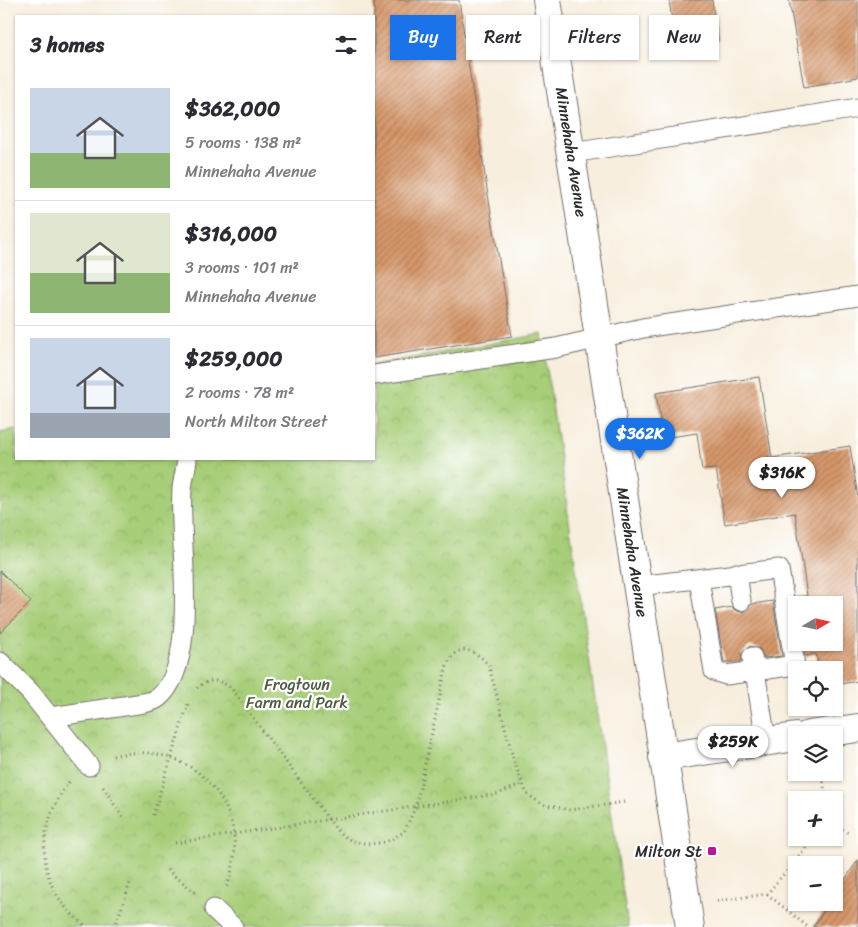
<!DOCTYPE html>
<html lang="en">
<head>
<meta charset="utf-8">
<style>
	:root { --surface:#fff; --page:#f7f7f7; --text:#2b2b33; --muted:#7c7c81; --line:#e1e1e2; --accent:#1a73e8 }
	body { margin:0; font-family:Sriracha,sans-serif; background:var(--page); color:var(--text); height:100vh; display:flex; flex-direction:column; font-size:19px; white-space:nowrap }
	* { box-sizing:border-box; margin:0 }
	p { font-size:16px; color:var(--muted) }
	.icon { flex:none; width:28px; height:28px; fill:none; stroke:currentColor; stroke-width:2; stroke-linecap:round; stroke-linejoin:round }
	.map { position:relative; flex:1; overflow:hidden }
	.sheet { position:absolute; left:15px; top:15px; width:360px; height:445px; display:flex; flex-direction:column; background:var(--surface); border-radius:0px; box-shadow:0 1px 4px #0004 }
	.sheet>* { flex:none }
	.banner { position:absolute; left:390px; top:15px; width:392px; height:45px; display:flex; gap:10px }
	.needle { width:32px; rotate:81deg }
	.tools { position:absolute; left:788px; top:596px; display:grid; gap:10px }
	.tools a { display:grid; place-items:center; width:55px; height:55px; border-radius:0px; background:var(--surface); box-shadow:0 1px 4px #0004; font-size:25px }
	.price { position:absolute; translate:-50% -42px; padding:0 11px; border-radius:18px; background:#fff; color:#222; font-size:16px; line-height:32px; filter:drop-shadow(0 1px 2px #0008) }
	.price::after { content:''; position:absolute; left:50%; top:30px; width:15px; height:11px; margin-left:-8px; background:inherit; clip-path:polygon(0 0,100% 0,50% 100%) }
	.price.current { background:var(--accent); color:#fff }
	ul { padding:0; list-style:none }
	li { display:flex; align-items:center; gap:15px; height:125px; padding:0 15px }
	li+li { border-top:1px solid var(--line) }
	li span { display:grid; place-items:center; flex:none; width:140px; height:100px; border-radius:0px; color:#555 }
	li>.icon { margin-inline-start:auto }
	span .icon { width:60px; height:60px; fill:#fffc; stroke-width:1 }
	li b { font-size:21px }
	h2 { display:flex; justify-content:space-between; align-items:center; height:60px; padding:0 15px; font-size:21px }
	.pill { padding:0 18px; border-radius:0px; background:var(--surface); box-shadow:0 1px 4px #0004; font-size:18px; line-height:45px }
	.pill.current { background:var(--accent); color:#fff }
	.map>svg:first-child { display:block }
	.park { fill:url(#park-crowns); stroke:#697c52 }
	.building { fill:url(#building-hatch) }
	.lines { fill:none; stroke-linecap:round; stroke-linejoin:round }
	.service-casing { stroke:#726f69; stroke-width:21 }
	.minor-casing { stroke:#726f69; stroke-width:30 }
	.tertiary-casing { stroke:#726f69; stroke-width:30 }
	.path { stroke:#726f69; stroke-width:3; stroke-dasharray:1 4; stroke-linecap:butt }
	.service { stroke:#fff; stroke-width:19 }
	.minor { stroke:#fff; stroke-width:28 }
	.tertiary { stroke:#fff; stroke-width:28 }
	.poi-dot { fill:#b5179e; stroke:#fff; stroke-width:2 }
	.labels { text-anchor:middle; stroke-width:4.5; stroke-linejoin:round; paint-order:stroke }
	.street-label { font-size:16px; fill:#2b2b2b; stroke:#fff }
	.park-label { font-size:16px; fill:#505c42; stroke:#fff }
	.poi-label { font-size:16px; fill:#2b2b2b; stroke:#fff; text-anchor:end }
</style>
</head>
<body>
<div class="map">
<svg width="858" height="927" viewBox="0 0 858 927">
	<defs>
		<pattern id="park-crowns" width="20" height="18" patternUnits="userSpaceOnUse" patternTransform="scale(1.25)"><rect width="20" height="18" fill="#a7ce78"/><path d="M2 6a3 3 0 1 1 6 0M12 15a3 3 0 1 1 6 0" fill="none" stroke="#90b168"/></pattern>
		<pattern id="building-hatch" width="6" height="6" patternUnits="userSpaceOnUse" patternTransform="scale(1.25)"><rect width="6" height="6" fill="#d6976a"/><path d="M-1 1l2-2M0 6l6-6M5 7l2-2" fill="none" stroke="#ae7b57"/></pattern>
	</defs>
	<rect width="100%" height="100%" fill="#fff"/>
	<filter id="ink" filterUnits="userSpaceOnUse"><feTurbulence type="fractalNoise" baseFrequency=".02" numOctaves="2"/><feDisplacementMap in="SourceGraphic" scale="10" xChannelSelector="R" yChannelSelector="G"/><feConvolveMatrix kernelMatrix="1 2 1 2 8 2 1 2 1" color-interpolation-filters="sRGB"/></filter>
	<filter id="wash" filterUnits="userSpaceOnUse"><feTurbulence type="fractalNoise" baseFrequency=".0096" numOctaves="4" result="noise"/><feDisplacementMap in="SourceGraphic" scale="20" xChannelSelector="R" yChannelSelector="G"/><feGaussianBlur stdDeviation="1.12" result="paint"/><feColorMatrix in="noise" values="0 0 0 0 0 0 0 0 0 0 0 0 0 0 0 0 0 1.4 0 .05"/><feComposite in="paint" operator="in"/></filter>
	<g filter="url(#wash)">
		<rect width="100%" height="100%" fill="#f7eedd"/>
		<path class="park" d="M 542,334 L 628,927 L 0,927 L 0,432 L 16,429 L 16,459 L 374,459 L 374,365 Z"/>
		<g id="blocks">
			<path class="building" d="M 374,0 L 459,0 L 487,189 L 512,336 L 374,358 Z
				M 669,0 L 712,0 L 718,41 L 676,47 Z
				M 789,0 L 858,0 L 858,77 L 804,87 Z
				M 759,377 L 772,458 L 850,446 L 858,498 L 858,681 L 834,685 L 834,670 L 819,670 L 816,654 L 805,656 L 803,642 L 834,642 L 834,605 L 796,605 L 795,597 L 807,596 L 795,513 L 725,524 L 716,469 L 702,470 L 697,433 L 663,438 L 656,393 Z
				M 0,571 L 31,602 L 0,633 Z
				M 773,601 L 782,656 L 764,658 L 760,649 L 750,646 L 742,653 L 741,662 L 724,662 L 715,610 L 732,607 L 736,611 L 743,612 L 752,604 Z
				M 858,860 L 858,927 L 813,927 L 830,902 L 834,902 L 834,896 Z"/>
		</g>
	</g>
	<g filter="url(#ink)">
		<use href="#blocks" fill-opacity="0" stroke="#726f69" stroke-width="1"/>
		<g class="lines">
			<g class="service-casing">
				<path id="service" d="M 572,153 L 858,108
					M 374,375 L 556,348 L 643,328 L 858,296
					M 737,573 L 741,601
					M 699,579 L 714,671 L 726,675 L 755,671 L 752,657
					M 638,586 L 779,569 L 795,665 L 755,671 L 766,741
					M 0,662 L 30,692 L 89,766
					M 51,717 L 144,703 C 148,702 154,701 158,698 C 201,663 178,540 182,489 C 183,479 186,469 187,459
					M 214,909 L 233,927"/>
			</g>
			<g class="minor-casing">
				<path id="minor" d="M 808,735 L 858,728
					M 663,757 L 796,737"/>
			</g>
			<g class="tertiary-casing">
				<path id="tertiary" d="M 547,0 L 690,927"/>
			</g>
			<path class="path" d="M 197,688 C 209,678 219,679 231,688 L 329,820 L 340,834 L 352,841 L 369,844 L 386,842 L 404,832 L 416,806 L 446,668 C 455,642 474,647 489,666 L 515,765 L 527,794 L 542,804 L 570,810 L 625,802
				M 113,756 C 193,736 259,811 226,888
				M 822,772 L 826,800
				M 69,782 C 33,830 35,890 87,927
				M 103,787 L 123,818
				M 153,815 L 188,704
				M 834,824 L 850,834
				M 175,843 L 498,794 L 522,784
				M 167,870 L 196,893
				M 767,894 L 808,927
				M 717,901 L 767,894 L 814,838
				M 115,927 L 131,880"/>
			<use href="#service" class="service"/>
			<use href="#minor" class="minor"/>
			<use href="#tertiary" class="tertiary"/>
		</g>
	</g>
	<rect class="poi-dot" x="707" y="846" width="10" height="10" rx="2.5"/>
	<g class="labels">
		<g class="street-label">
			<text transform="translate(572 152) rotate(81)" y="6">Minnehaha Avenue</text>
			<text transform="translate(633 552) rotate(81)" y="6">Minnehaha Avenue</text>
		</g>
		<g class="park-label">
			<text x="297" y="690">Frogtown<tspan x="297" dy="18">Farm and Park</tspan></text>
		</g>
		<g class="poi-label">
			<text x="702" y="857">Milton St</text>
		</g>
	</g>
</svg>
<div class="tools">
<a><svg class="needle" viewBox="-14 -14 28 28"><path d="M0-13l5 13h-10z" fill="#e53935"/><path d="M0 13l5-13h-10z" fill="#7c7c81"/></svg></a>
<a><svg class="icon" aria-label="locate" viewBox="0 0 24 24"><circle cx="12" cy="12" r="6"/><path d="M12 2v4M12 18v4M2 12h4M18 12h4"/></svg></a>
<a><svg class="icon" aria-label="layers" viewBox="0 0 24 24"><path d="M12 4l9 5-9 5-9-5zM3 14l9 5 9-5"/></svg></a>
<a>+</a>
<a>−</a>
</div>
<b class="price current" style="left:640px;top:460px">$362K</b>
<b class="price" style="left:782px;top:499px">$316K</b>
<b class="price" style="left:733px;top:768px">$259K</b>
<div class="banner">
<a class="pill current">Buy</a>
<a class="pill">Rent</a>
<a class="pill">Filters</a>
<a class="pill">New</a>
</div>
<section class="sheet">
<h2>3 homes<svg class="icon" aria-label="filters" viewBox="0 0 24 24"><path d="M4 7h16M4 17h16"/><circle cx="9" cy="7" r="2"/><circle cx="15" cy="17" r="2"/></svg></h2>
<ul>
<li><span style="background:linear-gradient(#c9d6e8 65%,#8fb573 0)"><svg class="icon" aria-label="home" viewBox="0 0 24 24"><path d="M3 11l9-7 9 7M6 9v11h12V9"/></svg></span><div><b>$362,000</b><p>5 rooms · 138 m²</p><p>Minnehaha Avenue</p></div></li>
<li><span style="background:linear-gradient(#dfe7d0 60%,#8fb573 0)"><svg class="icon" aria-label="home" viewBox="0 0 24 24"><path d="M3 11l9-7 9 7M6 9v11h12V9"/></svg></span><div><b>$316,000</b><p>3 rooms · 101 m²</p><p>Minnehaha Avenue</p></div></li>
<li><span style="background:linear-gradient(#c9d6e8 75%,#9aa5b1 0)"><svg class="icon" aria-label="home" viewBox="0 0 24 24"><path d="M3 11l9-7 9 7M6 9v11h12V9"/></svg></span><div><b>$259,000</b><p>2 rooms · 78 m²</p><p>North Milton Street</p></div></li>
</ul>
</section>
</div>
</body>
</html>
